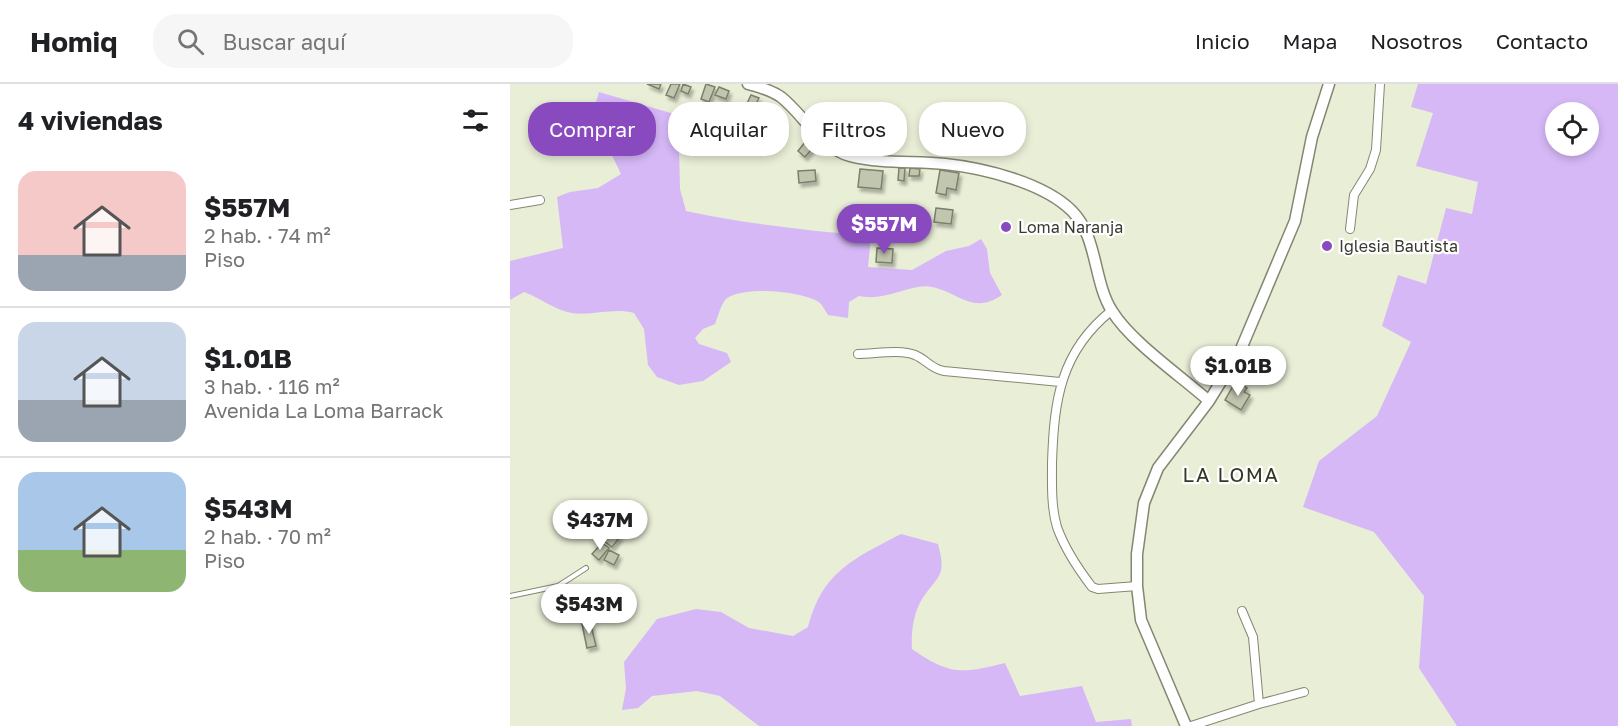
<!DOCTYPE html>
<html lang="es">
<head>
<meta charset="utf-8">
<style>
	:root { --surface:#fff; --page:#f6f6f6; --text:#202124; --muted:#757577; --line:#e0e0e0; --accent:#894ac0 }
	body { margin:0; font-family:"Golos Text",sans-serif; background:var(--page); color:var(--text); height:100vh; display:flex; flex-direction:column; font-size:22px; white-space:nowrap }
	* { box-sizing:border-box; margin:0 }
	p { font-size:20px; color:var(--muted) }
	.icon { flex:none; width:33px; height:33px; fill:none; stroke:currentColor; stroke-width:2; stroke-linecap:round; stroke-linejoin:round }
	.map { position:relative; flex:1; overflow:hidden }
	.panel { display:flex; flex-direction:column; background:var(--surface); width:510px }
	.panel>* { flex:none }
	.guide { position:absolute; left:18px; top:18px; width:570px; height:54px; display:flex; gap:12px }
	.fabs { position:absolute; left:1035px; top:18px; display:grid; gap:12px }
	.fabs a { display:grid; place-items:center; width:54px; height:54px; border-radius:50%; background:var(--surface); box-shadow:0 3px 9px #0003; font-size:30px }
	.price { position:absolute; translate:-50% -51px; padding:0 14px; border-radius:21px; background:#fff; color:#222; font-size:20px; line-height:39px; filter:drop-shadow(0 2px 3px #0008) }
	.price::after { content:''; position:absolute; left:50%; top:36px; width:18px; height:14px; margin-left:-9px; background:inherit; clip-path:polygon(0 0,100% 0,50% 100%) }
	.price.current { background:var(--accent); color:#fff }
	ul { padding:0; list-style:none }
	li { display:flex; align-items:center; gap:18px; height:150px; padding:0 18px }
	li+li { border-top:2px solid var(--line) }
	li span { display:grid; place-items:center; flex:none; width:168px; height:120px; border-radius:18px; color:#555 }
	li>.icon { margin-inline-start:auto }
	span .icon { width:72px; height:72px; fill:#fffc; stroke-width:1 }
	li b { font-size:26px }
	h2 { display:flex; justify-content:space-between; align-items:center; height:72px; padding:0 18px; font-size:26px }
	.chip { padding:0 21px; border-radius:24px; background:var(--surface); box-shadow:0 3px 9px #0003; font-size:21px; line-height:54px }
	.chip.current { background:var(--accent); color:#fff }
	header { display:flex; align-items:center; gap:36px; box-sizing:border-box; height:84px; padding:0 30px; background:var(--surface); border-bottom:2px solid var(--line) }
	header strong { font-size:28px }
	nav { display:flex; gap:33px; margin-inline-start:auto; font-size:21px }
	.search { width:420px; height:54px; background:var(--page); display:flex; align-items:center; gap:15px; box-sizing:border-box; padding:0 21px; border-radius:24px; color:var(--muted); font-size:22px }
	main { display:flex; flex:1; min-height:0 }
	.map>svg:first-child { display:block }
	.green { fill:#d6b8f7; fill-rule:evenodd }
	.building { fill:#c1c6af; stroke:#7b806a; stroke-width:1.5; filter:url(#shadow) }
	.lines { fill:none; stroke-linecap:round; stroke-linejoin:round }
	.lane-casing { stroke:#838772; stroke-width:6 }
	.street-casing { stroke:#838772; stroke-width:10 }
	.secondary-casing { stroke:#838772; stroke-width:13 }
	.lane { stroke:#fff; stroke-width:4 }
	.street { stroke:#fff; stroke-width:8 }
	.secondary { stroke:#fff; stroke-width:10 }
	.poi-dot { fill:#894ac0; stroke:#fff; stroke-width:2 }
	.labels { text-anchor:middle; stroke-width:4.5; stroke-linejoin:round; paint-order:stroke }
	.poi-label { font-size:16px; fill:#393b31; stroke:#fff; text-anchor:start }
	.quarter-label { font-size:20px; letter-spacing:1.5px; fill:#343825; stroke:#fff }
</style>
</head>
<body>
<header>
<strong>Homiq</strong>
<div class="search"><svg class="icon" aria-label="search" viewBox="0 0 24 24"><circle cx="10" cy="10" r="6"/><path d="M15 15l6 6"/></svg>Buscar aquí</div>
<nav><a>Inicio</a><a>Mapa</a><a>Nosotros</a><a>Contacto</a></nav>
</header>
<main>
<section class="panel">
<h2>4 viviendas<svg class="icon" aria-label="filters" viewBox="0 0 24 24"><path d="M4 7h16M4 17h16"/><circle cx="9" cy="7" r="2"/><circle cx="15" cy="17" r="2"/></svg></h2>
<ul>
<li><span style="background:linear-gradient(#f6c9c9 70%,#9aa5b1 0)"><svg class="icon" aria-label="home" viewBox="0 0 24 24"><path d="M3 11l9-7 9 7M6 9v11h12V9"/></svg></span><div><b>$557M</b><p>2 hab. · 74 m²</p><p>Piso</p></div></li>
<li><span style="background:linear-gradient(#c9d6e8 65%,#9aa5b1 0)"><svg class="icon" aria-label="home" viewBox="0 0 24 24"><path d="M3 11l9-7 9 7M6 9v11h12V9"/></svg></span><div><b>$1.01B</b><p>3 hab. · 116 m²</p><p>Avenida La Loma Barrack</p></div></li>
<li><span style="background:linear-gradient(#a9c7e8 65%,#8fb573 0)"><svg class="icon" aria-label="home" viewBox="0 0 24 24"><path d="M3 11l9-7 9 7M6 9v11h12V9"/></svg></span><div><b>$543M</b><p>2 hab. · 70 m²</p><p>Piso</p></div></li>
</ul>
</section>
<div class="map">
<svg width="1108" height="642" viewBox="0 0 1108 642">
	<defs>
		<filter id="shadow"><feDropShadow dx="2.5" dy="4" stdDeviation="1.5" flood-color="#0004"/></filter>
	</defs>
	<rect width="100%" height="100%" fill="#e9eed7"/>
	<path class="green" d="M 908,0 L 1108,0 L 1108,642 L 947,642 L 909,584 L 914,512 L 864,448 L 793,423 L 809,377 L 867,332 L 901,258 L 872,242 L 888,191 L 916,200 L 936,124 L 962,130 L 968,98 L 906,82 L 923,29 L 901,23 ZM 1046,28 L 1078,28 L 1078,62 L 1046,62 Z
		M 89,8 L 171,32 L 162,62 L 169,65 L 170,105 L 176,127 C 237,140 299,147 361,152 L 358,183 L 402,186 L 436,167 L 459,162 L 471,155 L 477,165 L 480,189 L 492,211 C 463,231 450,209 422,203 C 403,198 376,218 349,212 L 339,218 L 338,234 L 318,231 C 316,228 313,222 310,219 C 296,207 232,201 216,215 C 211,220 208,233 205,240 L 193,245 L 185,254 L 189,260 L 217,269 L 221,278 L 193,297 L 169,301 L 147,293 L 138,281 L 134,245 L 124,229 C 104,223 83,232 62,229 C 44,226 31,214 14,208 L 0,216 L 0,177 L 53,164 L 47,113 L 60,108 L 88,104 L 111,90 L 99,65 L 77,49 Z
		M 391,450 L 428,460 C 437,493 428,491 412,515 C 403,530 401,549 402,565 C 439,591 452,590 495,579 L 510,612 L 572,602 L 586,638 L 621,635 L 622,642 L 249,642 L 210,612 L 187,607 L 142,612 L 128,624 L 112,626 L 116,604 L 114,578 L 147,535 L 186,525 L 211,528 L 239,544 L 283,552 L 298,543 C 312,488 343,475 391,450 Z"/>
	<path class="building" d="M 137,0 L 151,0 L 149,5 Z
		M 161,0 L 170,0 L 164,14 L 156,11 Z
		M 173,0 L 181,3 L 178,10 L 171,7 Z
		M 196,0 L 205,3 L 199,18 L 191,15 Z
		M 209,3 L 219,7 L 216,15 L 205,11 Z
		M 241,11 L 249,14 L 242,27 L 235,24 Z
		M 229,29 L 240,34 L 232,51 L 221,46 Z
		M 186,31 L 197,35 L 193,45 L 189,43 L 187,49 L 180,47 Z
		M 252,43 L 263,48 L 255,65 L 244,60 Z
		M 299,53 L 307,59 L 295,73 L 288,67 Z
		M 389,84 L 395,84 L 394,97 L 388,96 Z
		M 400,84 L 410,85 L 409,92 L 399,92 Z
		M 350,85 L 373,87 L 371,105 L 348,103 Z
		M 305,86 L 306,97 L 289,99 L 288,87 Z
		M 430,86 L 449,89 L 446,106 L 437,104 L 436,111 L 426,109 Z
		M 426,124 L 443,126 L 441,140 L 424,138 Z
		M 367,164 L 383,165 L 382,179 L 366,178 Z
		M 731,300 L 737,304 L 734,308 L 740,311 L 731,326 L 715,316 L 723,302 L 728,305 Z
		M 102,447 L 110,453 L 102,463 L 94,457 Z
		M 92,459 L 99,464 L 89,476 L 82,470 Z
		M 99,466 L 109,471 L 104,481 L 94,476 Z
		M 65,505 L 69,520 L 54,523 L 50,509 Z
		M 75,521 L 78,535 L 71,536 L 69,522 Z
		M 80,538 L 86,562 L 77,564 L 72,540 Z"/>
	<g class="lines">
		<g class="lane-casing">
			<path id="lane" d="M 0,512 L 48,502 L 76,484"/>
		</g>
		<g class="street-casing">
			<path id="street" d="M 0,121 L 30,116
				M 840,145 L 844,111 L 860,85 L 866,66 L 870,0
				M 601,227 C 550,268 544,317 542,379 C 542,399 541,423 547,443 C 554,463 569,486 582,503 L 588,505 L 627,502
				M 348,270 C 365,270 390,265 405,271 C 417,276 421,285 434,287 L 550,298
				M 749,620 L 794,608
				M 681,642 L 749,620 L 743,553 L 732,527"/>
		</g>
		<g class="secondary-casing">
			<path id="secondary" d="M 238,0 C 250,3 261,6 271,13 C 294,31 310,64 340,72 C 371,80 404,77 435,80 C 474,84 534,99 562,127 C 588,153 583,197 602,227 C 621,258 671,292 699,317
				M 676,642 L 631,536 L 627,502 L 627,470 L 634,419 L 648,384 L 699,317 L 731,265 L 785,137 L 802,53 L 819,0"/>
		</g>
		<use href="#lane" class="lane"/>
		<use href="#street" class="street"/>
		<use href="#secondary" class="secondary"/>
	</g>
	<g class="poi-dot">
		<circle cx="496" cy="143" r="6"/>
		<circle cx="817" cy="162" r="6"/>
	</g>
	<g class="labels">
		<g class="poi-label">
			<text x="508" y="149">Loma Naranja</text>
			<text x="829" y="168">Iglesia Bautista</text>
		</g>
		<g class="quarter-label">
			<text x="721" y="398">LA LOMA</text>
		</g>
	</g>
</svg>
<div class="fabs">
<a><svg class="icon" aria-label="locate" viewBox="0 0 24 24"><circle cx="12" cy="12" r="6"/><path d="M12 2v4M12 18v4M2 12h4M18 12h4"/></svg></a>
</div>
<b class="price current" style="left:374px;top:171px">$557M</b>
<b class="price" style="left:728px;top:313px">$1.01B</b>
<b class="price" style="left:90px;top:467px">$437M</b>
<b class="price" style="left:79px;top:551px">$543M</b>
<div class="guide">
<a class="chip current">Comprar</a>
<a class="chip">Alquilar</a>
<a class="chip">Filtros</a>
<a class="chip">Nuevo</a>
</div>
</div>
</main>
</body>
</html>
